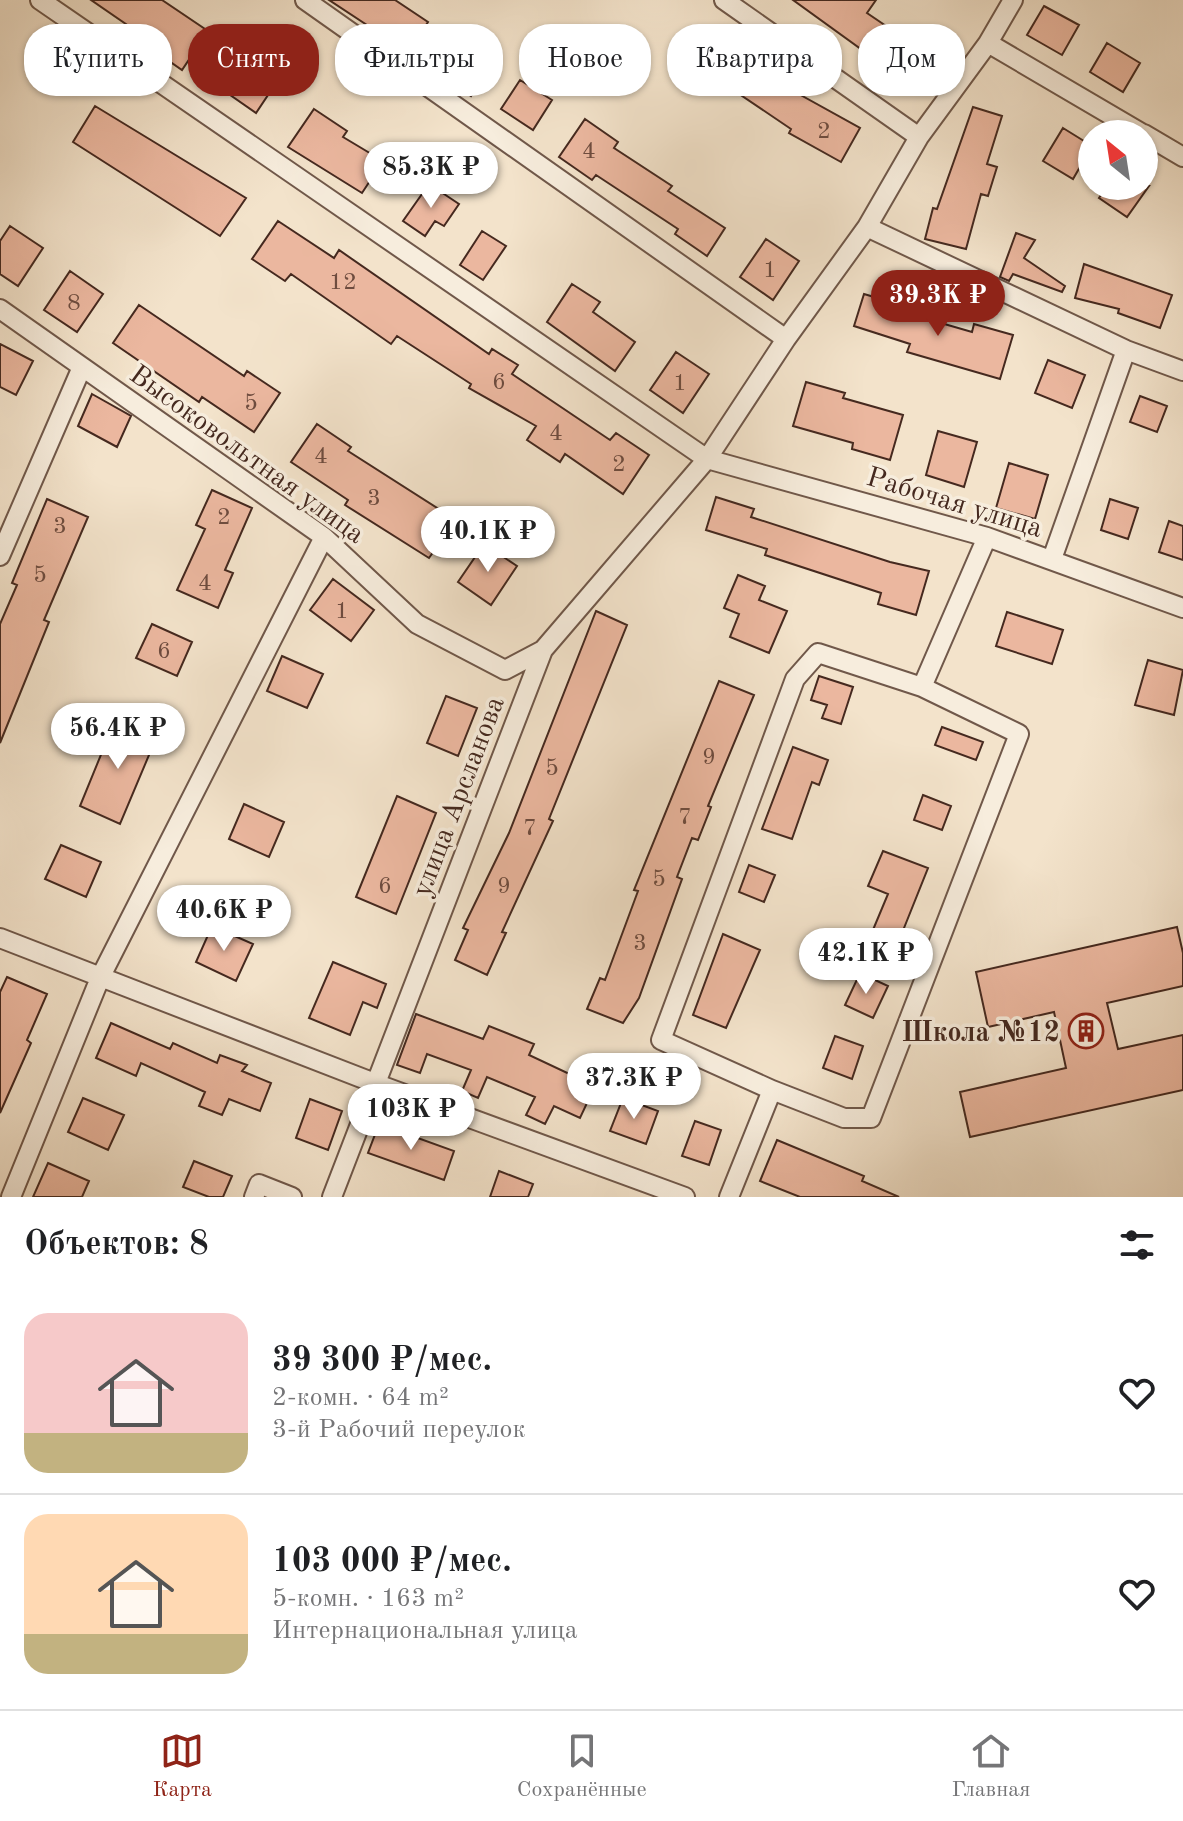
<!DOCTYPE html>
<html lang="ru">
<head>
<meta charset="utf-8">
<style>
	:root { --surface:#fff; --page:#f6f6f6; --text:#202124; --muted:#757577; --line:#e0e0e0; --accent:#8f2418 }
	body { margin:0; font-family:"Old Standard TT",serif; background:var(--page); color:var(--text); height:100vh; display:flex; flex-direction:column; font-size:30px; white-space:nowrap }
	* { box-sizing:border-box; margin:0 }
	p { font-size:26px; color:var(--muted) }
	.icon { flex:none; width:44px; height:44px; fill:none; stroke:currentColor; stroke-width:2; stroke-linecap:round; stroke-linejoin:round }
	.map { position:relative; height:1197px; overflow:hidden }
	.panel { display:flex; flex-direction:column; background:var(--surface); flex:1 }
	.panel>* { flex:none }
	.top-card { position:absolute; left:24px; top:24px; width:1136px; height:72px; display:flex; gap:16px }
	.needle { width:52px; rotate:330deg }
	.fabs { position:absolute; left:1078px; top:120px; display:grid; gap:16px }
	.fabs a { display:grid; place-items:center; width:80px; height:80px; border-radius:50%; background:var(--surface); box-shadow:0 2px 6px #0004; font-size:40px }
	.price { position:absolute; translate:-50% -68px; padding:0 18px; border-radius:28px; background:#fff; color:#222; font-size:26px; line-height:52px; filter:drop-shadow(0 2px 4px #0008) }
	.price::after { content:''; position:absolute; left:50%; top:48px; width:24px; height:18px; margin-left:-12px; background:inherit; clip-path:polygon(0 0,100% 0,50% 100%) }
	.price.current { background:var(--accent); color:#fff }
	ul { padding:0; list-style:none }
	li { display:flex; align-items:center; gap:24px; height:200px; padding:0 24px }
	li+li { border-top:2px solid var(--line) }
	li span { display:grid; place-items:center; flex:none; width:224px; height:160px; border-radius:24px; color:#555 }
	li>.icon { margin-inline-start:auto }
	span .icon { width:96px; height:96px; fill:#fffc; stroke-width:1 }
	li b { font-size:34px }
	h2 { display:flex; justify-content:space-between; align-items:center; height:96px; padding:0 24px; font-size:34px }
	.pill { padding:0 28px; border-radius:32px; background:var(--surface); box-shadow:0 2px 6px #0004; font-size:28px; line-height:72px }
	.pill.current { background:var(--accent); color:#fff }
	.menu { display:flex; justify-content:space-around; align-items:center; height:112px; border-top:2px solid var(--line); background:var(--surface); font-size:22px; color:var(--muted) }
	.menu a { display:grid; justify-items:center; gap:4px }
	.menu .current { color:var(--accent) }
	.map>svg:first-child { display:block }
	.building { fill:#ebb79f; stroke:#45291f; stroke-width:2 }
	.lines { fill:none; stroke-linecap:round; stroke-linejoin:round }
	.street-casing { stroke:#70584a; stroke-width:22 }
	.street { stroke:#f7eddd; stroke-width:18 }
	.labels { text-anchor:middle; stroke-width:7; stroke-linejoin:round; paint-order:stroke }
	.number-label { font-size:24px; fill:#6e4c3f }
	.street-label { font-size:28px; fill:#45291f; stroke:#f7eddd }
	.poi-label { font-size:28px; font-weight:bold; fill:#45291f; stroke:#f7eddd; text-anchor:end }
</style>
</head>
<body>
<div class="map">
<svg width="1183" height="1197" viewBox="0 0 1183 1197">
	<rect width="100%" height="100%" fill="#f3e3cb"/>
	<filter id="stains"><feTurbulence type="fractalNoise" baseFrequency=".0025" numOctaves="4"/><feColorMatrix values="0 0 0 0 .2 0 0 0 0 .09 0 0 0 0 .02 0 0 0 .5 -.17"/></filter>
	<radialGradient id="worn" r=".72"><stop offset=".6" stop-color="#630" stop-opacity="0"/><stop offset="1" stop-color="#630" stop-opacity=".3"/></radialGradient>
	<path class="building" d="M 91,0 L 162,0 L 208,31 L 182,70 L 149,47 L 152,42 Z
		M 329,0 L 395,0 L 428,22 L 405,56 L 374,34 L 376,31 Z
		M 793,0 L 876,0 L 867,13 L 920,49 L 901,78 Z
		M 1044,6 L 1079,25 L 1062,55 L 1027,35 Z
		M 700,26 L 756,63 L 763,54 L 796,77 L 788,88 L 860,128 L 841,162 L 789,133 L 791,129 L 714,77 L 707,86 L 674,64 Z
		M 464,35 L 497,57 L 471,96 L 438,73 Z
		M 1107,43 L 1140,63 L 1123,92 L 1090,72 Z
		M 249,52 L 282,74 L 256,113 L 223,90 Z
		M 520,80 L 552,100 L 533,130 L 501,109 Z
		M 95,106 L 246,198 L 220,236 L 73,142 Z
		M 973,107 L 1002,116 L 987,164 L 997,167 L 988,196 L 981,194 L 966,249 L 925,239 L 933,208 L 937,209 Z
		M 314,109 L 347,131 L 343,137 L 383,161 L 362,193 L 288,147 Z
		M 585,119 L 618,142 L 614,148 L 672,186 L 668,191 L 725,228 L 707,256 L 675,234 L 678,229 L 596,175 L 592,180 L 559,157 Z
		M 1063,128 L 1092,146 L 1073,179 L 1043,161 Z
		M 429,184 L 459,204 L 444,226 L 435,221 L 425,236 L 403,221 Z
		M 1107,186 L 1149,186 L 1127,217 L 1099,198 Z
		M 278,221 L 334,258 L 339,250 L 489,354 L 492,349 L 518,365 L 512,374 L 610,440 L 616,433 L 649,455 L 623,494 L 565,454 L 560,462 L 527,440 L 536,426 L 469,388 L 471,384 L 397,336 L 391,344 L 291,274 L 285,281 L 252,259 Z
		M 10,226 L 43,248 L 18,286 L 0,274 L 0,241 Z
		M 482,231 L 506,246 L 483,280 L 460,265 Z
		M 1016,233 L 1035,240 L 1024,258 L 1065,286 L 1062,292 L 1013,274 L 1009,281 L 1000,277 Z
		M 766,239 L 799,261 L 773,300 L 740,277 Z
		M 1084,264 L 1172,295 L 1160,328 L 1118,313 L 1119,309 L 1075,298 Z
		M 70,271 L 103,294 L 77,332 L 44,310 Z
		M 572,284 L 600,302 L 593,312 L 635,342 L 615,371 L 547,322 Z
		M 864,294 L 891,302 L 889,308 L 972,332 L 974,324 L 1013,335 L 1000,379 L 907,352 L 910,344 L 854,326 Z
		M 139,305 L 244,376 L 247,371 L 280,393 L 254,432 L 202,397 L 199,402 L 113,343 Z
		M 0,344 L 33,361 L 16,395 L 0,387 Z
		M 676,352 L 709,374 L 683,413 L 650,390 Z
		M 1048,360 L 1085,375 L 1072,408 L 1035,393 Z
		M 806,382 L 845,393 L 843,398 L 903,415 L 890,460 L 852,449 L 853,443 L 793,426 Z
		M 92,394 L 131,416 L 117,447 L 78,426 Z
		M 1140,396 L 1167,406 L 1157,432 L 1130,422 Z
		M 317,424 L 351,447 L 348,451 L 456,520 L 429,558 L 345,505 L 348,500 L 291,462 Z
		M 938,431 L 977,442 L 964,487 L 926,475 Z
		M 1009,463 L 1048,475 L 1035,519 L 996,508 Z
		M 212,490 L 252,508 L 225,570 L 233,573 L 218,608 L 177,590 L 205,529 L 196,525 Z
		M 716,497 L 754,509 L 751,517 L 890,562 L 929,571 L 916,615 L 878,604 L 881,593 L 765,555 L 767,549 L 706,530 Z
		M 47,499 L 88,517 L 44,620 L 49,622 L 0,743 L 0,624 L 17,585 L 12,583 Z
		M 1110,499 L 1138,508 L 1128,539 L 1101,530 Z
		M 1169,521 L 1183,526 L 1183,560 L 1159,552 Z
		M 484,544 L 517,566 L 491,605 L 458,582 Z
		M 738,575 L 765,586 L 759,600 L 787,611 L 769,653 L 730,637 L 739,614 L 724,608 Z
		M 333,579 L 374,610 L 351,641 L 310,610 Z
		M 596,611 L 627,625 L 549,819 L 553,821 L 502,932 L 506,933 L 487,975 L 455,960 L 468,930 L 463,928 L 509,833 Z
		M 1007,612 L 1063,630 L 1052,664 L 996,646 Z
		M 152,624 L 192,642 L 177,676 L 136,658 Z
		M 282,656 L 323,674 L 307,708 L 267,691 Z
		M 1148,660 L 1183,670 L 1174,715 L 1135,705 Z
		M 819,676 L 853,687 L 841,724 L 822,718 L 827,705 L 811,700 Z
		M 719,681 L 754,695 L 708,806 L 711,807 L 698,840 L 692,838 L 677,877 L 682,879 L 639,998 L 623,1023 L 587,1009 L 600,978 L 605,980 L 638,891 L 634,890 Z
		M 446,696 L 477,708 L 458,756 L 427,743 Z
		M 116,718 L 157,736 L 120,824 L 80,806 Z
		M 942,727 L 983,742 L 976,760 L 935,745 Z
		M 793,747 L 828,760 L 819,785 L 812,782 L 792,839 L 762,829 Z
		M 923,795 L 951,806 L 942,830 L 914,820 Z
		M 397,796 L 436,813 L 396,914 L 356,897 Z
		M 244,804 L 284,822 L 269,857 L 229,839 Z
		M 61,845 L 101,862 L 86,897 L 45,879 Z
		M 883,851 L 928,868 L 896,948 L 870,937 L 888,894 L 868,886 Z
		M 749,865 L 775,875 L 764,902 L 739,892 Z
		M 212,926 L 253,944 L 236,981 L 196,962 Z
		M 1177,927 L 1183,953 L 1183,986 L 1107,1003 L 1118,1049 L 1183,1035 L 1183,1090 L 970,1137 L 960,1092 L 1066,1068 L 1054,1012 L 988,1027 L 976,972 Z
		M 723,934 L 760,950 L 726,1028 L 693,1015 Z
		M 333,962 L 386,984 L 377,1008 L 363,1002 L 350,1035 L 309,1018 Z
		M 860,973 L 888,986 L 873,1018 L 845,1005 Z
		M 7,977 L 47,994 L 27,1040 L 31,1043 L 0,1113 L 0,992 Z
		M 416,1014 L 483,1039 L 489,1026 L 534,1044 L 529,1055 L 595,1086 L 580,1118 L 554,1106 L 545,1124 L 526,1115 L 535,1097 L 487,1077 L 478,1098 L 462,1091 L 471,1070 L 427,1054 L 420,1073 L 397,1065 Z
		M 111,1023 L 170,1049 L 173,1043 L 217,1063 L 220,1055 L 247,1065 L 242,1071 L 271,1083 L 260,1111 L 229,1099 L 222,1115 L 199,1106 L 205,1092 L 141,1063 L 136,1076 L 96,1058 Z
		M 835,1036 L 863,1046 L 852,1079 L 823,1068 Z
		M 83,1098 L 124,1115 L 108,1150 L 68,1132 Z
		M 623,1098 L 658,1111 L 646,1144 L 610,1131 Z
		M 310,1099 L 342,1111 L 328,1150 L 296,1138 Z
		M 695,1121 L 721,1130 L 709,1165 L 682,1156 Z
		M 379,1124 L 454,1151 L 444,1180 L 368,1153 Z
		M 777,1140 L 864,1176 L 862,1181 L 899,1197 L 800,1197 L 760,1181 Z
		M 194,1161 L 232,1176 L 223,1197 L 209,1197 L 183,1187 Z
		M 48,1163 L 89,1181 L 82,1197 L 33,1197 Z
		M 499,1171 L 533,1184 L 528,1197 L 490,1197 Z"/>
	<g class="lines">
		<g class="street-casing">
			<path id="street" d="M 40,0 L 707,459 L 987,537 L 1183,608
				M 305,0 L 786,339
				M 724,0 L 919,137
				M 988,43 L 1143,134
				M 1144,134 L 1183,157
				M 867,227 L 1126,350 L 1183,371
				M 0,309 L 324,537 L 417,624 L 505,670 L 543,650
				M 0,556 L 82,367
				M 1052,559 L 1126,350
				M 0,938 L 377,1084 L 685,1197
				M 772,1090 L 844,1118 L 871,1118 L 1019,734 L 922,687
				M 11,1197 L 100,978 L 324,537
				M 254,1197 L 259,1184 L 292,1197
				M 332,1197 L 543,650 L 707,459 L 786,339 L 867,227 L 919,137 L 988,43 L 1013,0
				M 729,1197 L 772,1090 L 661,1040 L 795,679 L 818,653 L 922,687 L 987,537"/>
		</g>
		<use href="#street" class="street"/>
	</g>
	<defs>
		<g id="building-ring" transform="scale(1.8)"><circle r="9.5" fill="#f7eddd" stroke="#8f2418" stroke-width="1.5"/><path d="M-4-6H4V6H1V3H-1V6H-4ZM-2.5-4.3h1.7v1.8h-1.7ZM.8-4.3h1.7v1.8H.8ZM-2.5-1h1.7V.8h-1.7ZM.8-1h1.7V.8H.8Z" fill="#8f2418"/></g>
	</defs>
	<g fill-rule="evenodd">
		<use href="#building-ring" x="1086" y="1031"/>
	</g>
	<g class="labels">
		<g class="number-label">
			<text x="824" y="138">2</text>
			<text x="589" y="158">4</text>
			<text x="770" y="277">1</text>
			<text x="343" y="289">12</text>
			<text x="74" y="310">8</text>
			<text x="499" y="389">6</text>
			<text x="680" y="390">1</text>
			<text x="251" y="410">5</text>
			<text x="556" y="440">4</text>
			<text x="321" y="463">4</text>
			<text x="619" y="471">2</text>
			<text x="374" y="505">3</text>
			<text x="224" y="524">2</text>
			<text x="60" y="533">3</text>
			<text x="40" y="582">5</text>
			<text x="205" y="590">4</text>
			<text x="342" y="618">1</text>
			<text x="164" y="658">6</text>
			<text x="709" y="764">9</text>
			<text x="552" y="775">5</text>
			<text x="685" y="824">7</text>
			<text x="530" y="835">7</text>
			<text x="659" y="886">5</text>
			<text x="385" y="893">6</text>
			<text x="504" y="893">9</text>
			<text x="640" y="950">3</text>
		</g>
		<g class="street-label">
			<text transform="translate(248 453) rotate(36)" y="10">Высоковольтная улица</text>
			<text transform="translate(955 501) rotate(17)" y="10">Рабочая улица</text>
			<text transform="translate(457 796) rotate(-69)" y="10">улица Арсланова</text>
		</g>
		<g class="poi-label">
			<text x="1060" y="1041">Школа №12</text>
		</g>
	</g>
	<rect width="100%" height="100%" filter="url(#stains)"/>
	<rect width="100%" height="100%" fill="url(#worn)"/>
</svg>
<div class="fabs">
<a><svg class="needle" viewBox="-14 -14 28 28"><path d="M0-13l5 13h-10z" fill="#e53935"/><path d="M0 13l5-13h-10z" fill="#757577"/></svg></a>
</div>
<b class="price" style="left:431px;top:210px">85.3K ₽</b>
<b class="price current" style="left:938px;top:338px">39.3K ₽</b>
<b class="price" style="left:488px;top:574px">40.1K ₽</b>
<b class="price" style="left:118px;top:771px">56.4K ₽</b>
<b class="price" style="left:224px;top:953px">40.6K ₽</b>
<b class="price" style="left:866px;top:996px">42.1K ₽</b>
<b class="price" style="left:634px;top:1121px">37.3K ₽</b>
<b class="price" style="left:411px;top:1152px">103K ₽</b>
<div class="top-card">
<a class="pill">Купить</a>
<a class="pill current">Снять</a>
<a class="pill">Фильтры</a>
<a class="pill">Новое</a>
<a class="pill">Квартира</a>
<a class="pill">Дом</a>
</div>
</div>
<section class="panel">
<h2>Объектов: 8<svg class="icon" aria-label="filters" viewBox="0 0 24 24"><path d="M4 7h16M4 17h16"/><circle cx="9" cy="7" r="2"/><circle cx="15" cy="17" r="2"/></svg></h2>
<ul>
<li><span style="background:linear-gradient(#f6c9c9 75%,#c2b280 0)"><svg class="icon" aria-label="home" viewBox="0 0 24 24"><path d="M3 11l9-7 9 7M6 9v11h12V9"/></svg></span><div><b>39 300 ₽/мес.</b><p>2-комн. · 64 m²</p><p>3-й Рабочий переулок</p></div><svg class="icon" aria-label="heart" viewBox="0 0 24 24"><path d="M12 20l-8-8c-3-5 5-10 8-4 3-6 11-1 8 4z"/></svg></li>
<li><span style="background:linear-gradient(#ffd9b3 75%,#c2b280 0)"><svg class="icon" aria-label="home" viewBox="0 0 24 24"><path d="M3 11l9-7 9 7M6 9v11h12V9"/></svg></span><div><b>103 000 ₽/мес.</b><p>5-комн. · 163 m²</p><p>Интернациональная улица</p></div><svg class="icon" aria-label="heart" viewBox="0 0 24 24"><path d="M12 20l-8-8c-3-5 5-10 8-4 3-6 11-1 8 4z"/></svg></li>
</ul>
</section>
<nav class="menu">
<a class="current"><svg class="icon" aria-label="map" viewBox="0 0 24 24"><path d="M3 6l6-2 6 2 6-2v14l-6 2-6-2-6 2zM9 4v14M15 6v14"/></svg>Карта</a>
<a><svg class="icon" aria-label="saved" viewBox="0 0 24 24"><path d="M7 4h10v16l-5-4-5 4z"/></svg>Сохранённые</a>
<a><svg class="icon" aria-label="home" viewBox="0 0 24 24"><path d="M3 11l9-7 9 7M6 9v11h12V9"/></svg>Главная</a>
</nav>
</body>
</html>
